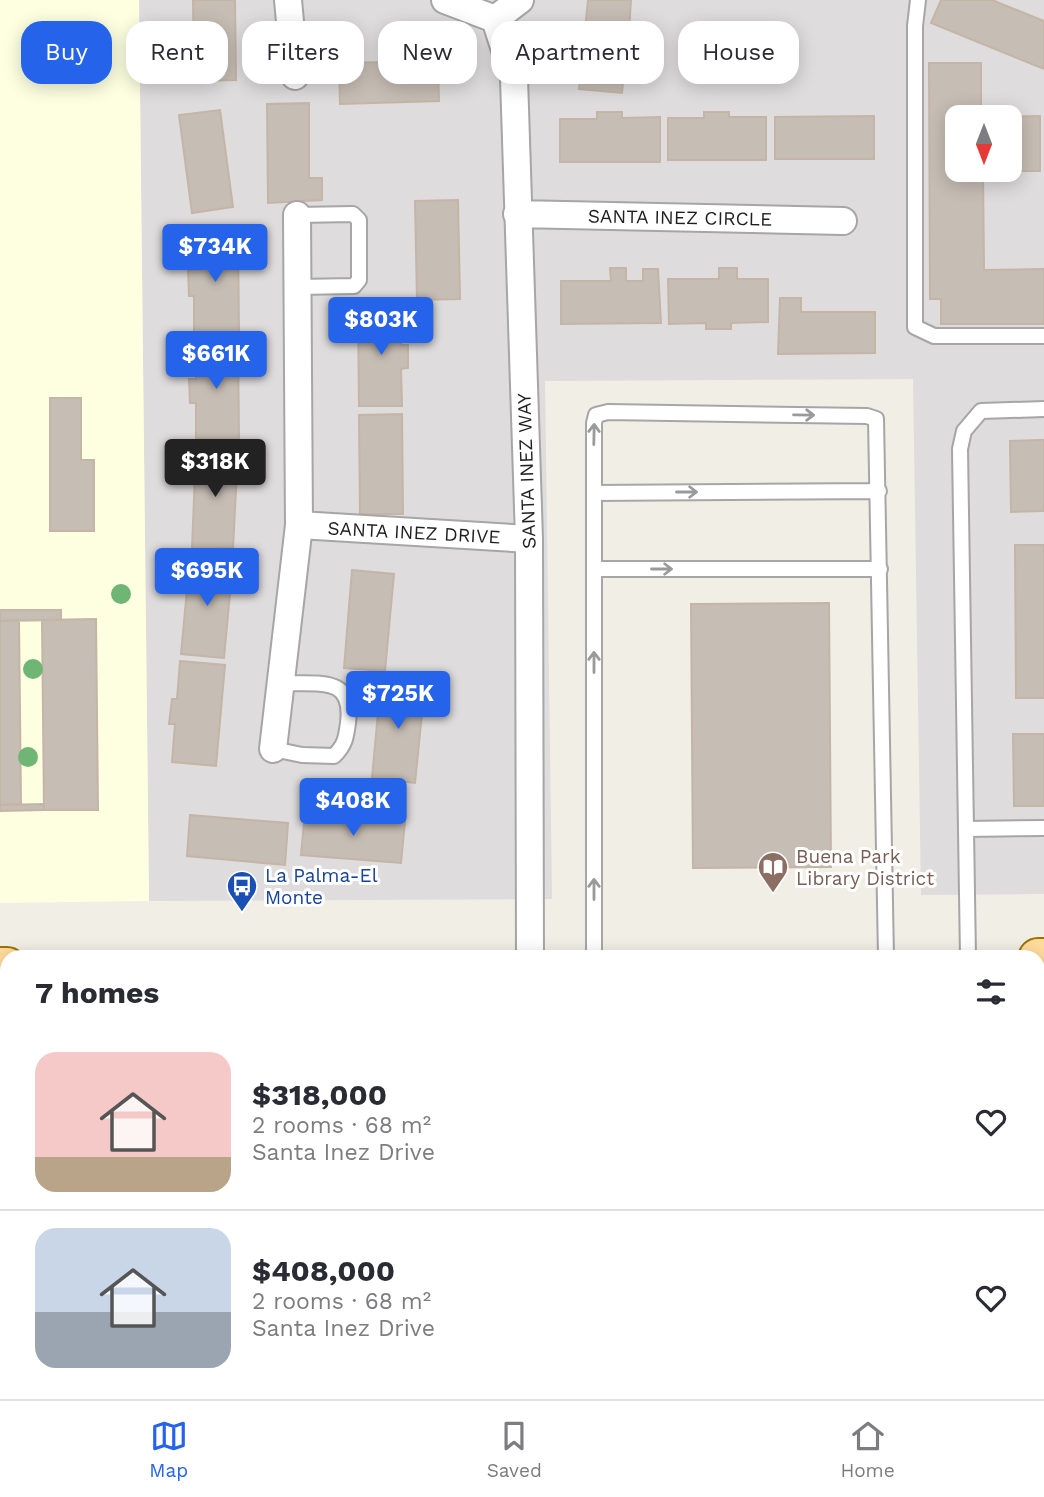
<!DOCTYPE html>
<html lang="en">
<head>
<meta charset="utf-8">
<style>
	:root { --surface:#fff; --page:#f2f2f3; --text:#2b2b33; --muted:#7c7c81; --line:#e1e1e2; --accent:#2563eb }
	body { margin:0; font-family:"Work Sans",sans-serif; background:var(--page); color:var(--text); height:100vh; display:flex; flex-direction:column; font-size:26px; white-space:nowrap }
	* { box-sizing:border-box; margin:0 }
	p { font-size:23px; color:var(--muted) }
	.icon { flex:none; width:38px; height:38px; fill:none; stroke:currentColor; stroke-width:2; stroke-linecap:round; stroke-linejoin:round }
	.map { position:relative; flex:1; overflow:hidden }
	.details { position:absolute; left:0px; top:950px; width:1045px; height:450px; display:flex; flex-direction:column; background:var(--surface); border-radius:21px 21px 0 0; box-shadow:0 4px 18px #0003 }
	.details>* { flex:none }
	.guide { position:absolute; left:21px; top:21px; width:1003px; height:63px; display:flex; gap:14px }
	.needle { width:46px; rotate:180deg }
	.fabs { position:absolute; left:945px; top:105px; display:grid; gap:14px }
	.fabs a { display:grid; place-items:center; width:77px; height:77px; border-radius:14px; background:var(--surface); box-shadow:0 4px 18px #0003; font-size:35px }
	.price { position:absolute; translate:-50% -60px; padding:0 16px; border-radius:7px; background:var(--accent); color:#fff; font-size:23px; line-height:46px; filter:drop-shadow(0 2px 4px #0008) }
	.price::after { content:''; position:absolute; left:50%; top:42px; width:21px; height:16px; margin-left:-10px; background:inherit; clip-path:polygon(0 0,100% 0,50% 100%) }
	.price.current { background:#222; color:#fff }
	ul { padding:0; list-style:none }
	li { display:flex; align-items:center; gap:21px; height:175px; padding:0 35px }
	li+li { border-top:2px solid var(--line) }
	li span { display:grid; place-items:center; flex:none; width:196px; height:140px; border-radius:21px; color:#555 }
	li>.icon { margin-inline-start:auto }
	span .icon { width:84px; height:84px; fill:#fffc; stroke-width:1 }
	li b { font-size:30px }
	h2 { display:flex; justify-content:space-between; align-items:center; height:84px; padding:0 35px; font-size:30px }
	.chip { padding:0 24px; border-radius:21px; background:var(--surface); box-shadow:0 4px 18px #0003; font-size:24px; line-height:63px }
	.chip.current { background:var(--accent); color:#fff }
	.menu { display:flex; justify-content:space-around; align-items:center; height:98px; border-top:2px solid var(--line); background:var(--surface); font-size:19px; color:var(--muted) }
	.menu a { display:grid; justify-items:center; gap:4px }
	.menu .current { color:var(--accent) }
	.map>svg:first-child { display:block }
	.residential { fill:#dedcdc; fill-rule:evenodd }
	.education { fill:#fdffe0 }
	.building { fill:#c6bdb4; stroke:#c4b5a6; stroke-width:2; fill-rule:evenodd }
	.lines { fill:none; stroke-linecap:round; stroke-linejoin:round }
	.lane-casing { stroke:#a6a6a6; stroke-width:18 }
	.street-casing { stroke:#a6a6a6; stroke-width:30 }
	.primary-casing { stroke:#9b7200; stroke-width:42 }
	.lane { stroke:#fff; stroke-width:14 }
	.street { stroke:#fff; stroke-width:26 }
	.primary { stroke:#ffdb9c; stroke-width:38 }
	.tree { fill:#6fb574 }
	.oneway { stroke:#9a9a9a }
	.labels { text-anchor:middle; stroke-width:6; stroke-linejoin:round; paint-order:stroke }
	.street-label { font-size:19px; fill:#1f1f1f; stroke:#fff }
	.education-label { font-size:19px; fill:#785e54; stroke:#fff; text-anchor:start }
	.transit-label { font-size:19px; fill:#164399; stroke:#fff; text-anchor:start }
</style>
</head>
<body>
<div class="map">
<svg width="1044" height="1399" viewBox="0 0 1044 1399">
	<rect width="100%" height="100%" fill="#f1eee5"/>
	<path class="residential" d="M 139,0 L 1044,0 L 1044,894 L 921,895 L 913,379 L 545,381 L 552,899 L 149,901 ZM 957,117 L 1010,117 L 1010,170 L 957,170 Z
		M 1038,1020 L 1044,1020 L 1044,1399 L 0,1399 L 0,1029 L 7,1029 L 7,1393 L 1038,1393 Z"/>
	<path class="education" d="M 0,0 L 139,0 L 149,901 L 0,903 Z"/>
	<path class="building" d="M 193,0 L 235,0 L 236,80 L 194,81 Z
		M 588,0 L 631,0 L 629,31 L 634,32 L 631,56 L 626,55 L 622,93 L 579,89 Z
		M 941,0 L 992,0 L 1044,21 L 1044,69 L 931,23 Z
		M 438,61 L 439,101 L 340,104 L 339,63 Z
		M 929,63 L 981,63 L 981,117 L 1040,116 L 1040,171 L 983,171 L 984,270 L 1044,269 L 1044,324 L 941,324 L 941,299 L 930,299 ZM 957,117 L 1010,117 L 1010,170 L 957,170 Z
		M 309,103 L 309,178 L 322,178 L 322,200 L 268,203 L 267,104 Z
		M 220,110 L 233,207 L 192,213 L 179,115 Z
		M 597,112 L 622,112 L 622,118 L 660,117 L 660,162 L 560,162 L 560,119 L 597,119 Z
		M 704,112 L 729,112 L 729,117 L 766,117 L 766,160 L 668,160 L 668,118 L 704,118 Z
		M 874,116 L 874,159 L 775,159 L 775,117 Z
		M 458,200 L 460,299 L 417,300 L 415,201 Z
		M 238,233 L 239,333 L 194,334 L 194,296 L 189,296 L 188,270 L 194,270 L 194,234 Z
		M 610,268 L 626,268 L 626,281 L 643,281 L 643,269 L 658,269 L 661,323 L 561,324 L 561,281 L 611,281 Z
		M 719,268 L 737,268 L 737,279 L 768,279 L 768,322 L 731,323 L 731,329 L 706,329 L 706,323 L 669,324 L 668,279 L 719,279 Z
		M 780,298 L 801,298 L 801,312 L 875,312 L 875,353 L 778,354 Z
		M 358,308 L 401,308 L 401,345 L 408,345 L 408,368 L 401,369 L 402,406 L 359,406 Z
		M 196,342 L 238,342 L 239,439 L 196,439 L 196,403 L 190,403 L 189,379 L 196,379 Z
		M 50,398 L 81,398 L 81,460 L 94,460 L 94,531 L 50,531 Z
		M 402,414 L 403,514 L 360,514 L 359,415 Z
		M 1040,440 L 1044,440 L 1044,511 L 1011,512 L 1010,441 Z
		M 196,447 L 238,452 L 233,548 L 192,549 Z
		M 1015,545 L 1044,545 L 1044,698 L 1016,698 Z
		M 190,557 L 233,561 L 224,658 L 181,654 Z
		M 352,570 L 394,574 L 385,671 L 344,668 Z
		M 829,603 L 831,867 L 693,868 L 691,604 Z
		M 0,610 L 61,610 L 61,620 L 0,621 Z
		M 96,619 L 98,810 L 44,810 L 42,620 Z
		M 19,620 L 21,804 L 0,805 L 0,621 Z
		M 180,661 L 225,665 L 216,766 L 172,762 L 175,724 L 169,724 L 172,699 L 177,699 Z
		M 381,680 L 425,684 L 415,783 L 372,778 Z
		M 1013,734 L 1044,734 L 1044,806 L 1014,806 Z
		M 44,804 L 44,810 L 0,811 L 0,805 Z
		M 305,812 L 405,821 L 401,863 L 301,855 Z
		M 190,815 L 288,823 L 285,865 L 187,856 Z
		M 1038,1043 L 1044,1043 L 1044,1120 L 1038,1120 Z
		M 0,1045 L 7,1045 L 7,1105 L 0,1105 Z
		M 1,1114 L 7,1114 L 7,1177 L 1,1177 Z
		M 1038,1229 L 1044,1229 L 1044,1312 L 1038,1312 Z
		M 4,1259 L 7,1259 L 7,1328 L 4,1328 Z
		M 0,1331 L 7,1331 L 7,1393 L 37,1393 L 37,1398 L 0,1398 Z
		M 1038,1346 L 1041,1346 L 1041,1364 L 1044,1364 L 1044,1399 L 998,1399 L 998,1393 L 1038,1393 Z
		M 179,1393 L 244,1393 L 244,1399 L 176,1399 Z
		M 252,1393 L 315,1393 L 315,1399 L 252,1399 Z
		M 328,1393 L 392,1393 L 392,1399 L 328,1399 Z
		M 400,1393 L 467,1393 L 467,1399 L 400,1399 Z
		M 477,1393 L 542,1393 L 542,1399 L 478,1399 Z
		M 551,1393 L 615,1393 L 615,1399 L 551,1399 Z
		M 623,1393 L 688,1393 L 688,1399 L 623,1399 Z
		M 700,1393 L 764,1393 L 764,1399 L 700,1399 Z
		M 771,1393 L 839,1393 L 839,1399 L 771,1399 Z
		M 850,1393 L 912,1393 L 916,1399 L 850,1399 Z
		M 923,1393 L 986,1393 L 987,1399 L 923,1399 Z"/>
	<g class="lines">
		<g class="lane-casing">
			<path id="lane" d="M 918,0 L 915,26 L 915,327 L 934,336 L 1044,336
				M 297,215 L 353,214 L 359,220 L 359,280 L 354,286 L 298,287
				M 594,493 L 879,491
				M 594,569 L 880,569
				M 273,749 L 302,755 L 334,756 C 345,745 346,738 348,723 C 354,674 317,685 280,683
				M 966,829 L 1044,828
				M 594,957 L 594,423 L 596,415 L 608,412 L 867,416 L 876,419 L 886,957
				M 968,957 L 960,449 L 964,431 L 981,411 L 1044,409"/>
		</g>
		<g class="street-casing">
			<path id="street" d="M 288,0 L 295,76
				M 445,0 L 495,19
				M 520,0 L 495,19 L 514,78 L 529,539 L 530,957
				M 517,214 L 843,221
				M 299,525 L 529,539
				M 273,749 L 299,525 L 297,215
				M 1038,1175 L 1044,1175
				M 128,1393 L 128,1399"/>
		</g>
		<g class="primary-casing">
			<path id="primary" d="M 1038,958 L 1044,958
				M 0,967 L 7,967"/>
		</g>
		<use href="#lane" class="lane"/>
		<use href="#street" class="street"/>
		<use href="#primary" class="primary"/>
	</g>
	<g class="tree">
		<circle cx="121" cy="594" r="10"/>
		<circle cx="33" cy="669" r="10"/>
		<circle cx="28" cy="757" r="10"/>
	</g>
	<defs><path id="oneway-shaft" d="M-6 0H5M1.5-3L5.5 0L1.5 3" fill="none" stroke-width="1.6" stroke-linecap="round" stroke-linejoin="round" transform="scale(1.75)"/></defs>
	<g class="oneway">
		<use href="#oneway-shaft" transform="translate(804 415) rotate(1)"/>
		<use href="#oneway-shaft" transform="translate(594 434) rotate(-89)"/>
		<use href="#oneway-shaft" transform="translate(687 492)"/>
		<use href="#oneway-shaft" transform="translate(662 569)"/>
		<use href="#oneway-shaft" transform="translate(594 662) rotate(-90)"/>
		<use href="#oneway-shaft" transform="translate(594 889) rotate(-90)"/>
	</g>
	<defs>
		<g id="library-pin" transform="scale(1.575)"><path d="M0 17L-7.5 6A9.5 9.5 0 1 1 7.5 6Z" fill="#8d6e63" stroke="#fff"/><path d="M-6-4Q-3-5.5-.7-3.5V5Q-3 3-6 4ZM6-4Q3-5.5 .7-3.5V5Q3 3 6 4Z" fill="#fff"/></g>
		<g id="bus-pin" transform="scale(1.575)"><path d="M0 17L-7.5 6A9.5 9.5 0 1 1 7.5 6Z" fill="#1a4fb4" stroke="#fff"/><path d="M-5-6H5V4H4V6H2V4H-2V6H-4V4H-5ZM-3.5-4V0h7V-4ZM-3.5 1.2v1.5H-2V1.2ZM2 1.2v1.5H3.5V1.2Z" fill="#fff"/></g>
	</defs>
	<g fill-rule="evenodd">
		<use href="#library-pin" x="773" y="867"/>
		<use href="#bus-pin" x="242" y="886"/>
	</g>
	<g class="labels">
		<g class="street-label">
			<text transform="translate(680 217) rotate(1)" y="7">SANTA INEZ CIRCLE</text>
			<text transform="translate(526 471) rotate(-92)" y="7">SANTA INEZ WAY</text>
			<text transform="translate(414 532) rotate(3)" y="7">SANTA INEZ DRIVE</text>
		</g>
		<g class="education-label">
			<text x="796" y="863">Buena Park<tspan x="796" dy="22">Library District</tspan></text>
		</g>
		<g class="transit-label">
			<text x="265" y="882">La Palma-El<tspan x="265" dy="22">Monte</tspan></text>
		</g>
	</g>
</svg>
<div class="fabs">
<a><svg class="needle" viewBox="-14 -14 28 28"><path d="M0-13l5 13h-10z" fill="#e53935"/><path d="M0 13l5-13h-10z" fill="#7c7c81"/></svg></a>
</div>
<b class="price" style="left:215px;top:284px">$734K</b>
<b class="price" style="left:381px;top:357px">$803K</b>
<b class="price" style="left:216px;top:391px">$661K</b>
<b class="price current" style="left:215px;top:499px">$318K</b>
<b class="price" style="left:207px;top:608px">$695K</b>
<b class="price" style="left:398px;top:731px">$725K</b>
<b class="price" style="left:353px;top:838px">$408K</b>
<div class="guide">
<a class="chip current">Buy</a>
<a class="chip">Rent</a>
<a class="chip">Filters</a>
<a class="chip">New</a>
<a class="chip">Apartment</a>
<a class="chip">House</a>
</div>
<section class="details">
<h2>7 homes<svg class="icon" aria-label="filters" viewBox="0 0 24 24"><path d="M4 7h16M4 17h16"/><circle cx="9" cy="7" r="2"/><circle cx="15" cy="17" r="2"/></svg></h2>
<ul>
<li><span style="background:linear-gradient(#f6c9c9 75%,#b9a48a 0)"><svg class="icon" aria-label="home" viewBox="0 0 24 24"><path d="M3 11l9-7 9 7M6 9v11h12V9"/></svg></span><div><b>$318,000</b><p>2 rooms · 68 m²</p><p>Santa Inez Drive</p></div><svg class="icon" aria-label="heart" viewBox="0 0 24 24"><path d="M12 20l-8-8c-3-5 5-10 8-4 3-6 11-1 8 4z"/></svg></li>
<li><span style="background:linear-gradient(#c9d6e8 60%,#9aa5b1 0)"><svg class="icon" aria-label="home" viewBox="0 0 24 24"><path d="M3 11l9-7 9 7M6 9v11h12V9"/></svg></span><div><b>$408,000</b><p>2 rooms · 68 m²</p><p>Santa Inez Drive</p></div><svg class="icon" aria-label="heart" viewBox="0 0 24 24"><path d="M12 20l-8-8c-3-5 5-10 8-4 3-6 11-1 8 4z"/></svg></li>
</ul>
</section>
</div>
<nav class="menu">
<a class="current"><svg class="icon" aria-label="map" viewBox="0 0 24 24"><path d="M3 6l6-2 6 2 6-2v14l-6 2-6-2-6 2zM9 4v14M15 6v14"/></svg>Map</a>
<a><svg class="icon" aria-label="saved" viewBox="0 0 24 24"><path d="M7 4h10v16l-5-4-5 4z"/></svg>Saved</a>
<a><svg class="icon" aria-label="home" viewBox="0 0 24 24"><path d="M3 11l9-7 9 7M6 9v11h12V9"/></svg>Home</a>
</nav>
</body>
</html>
